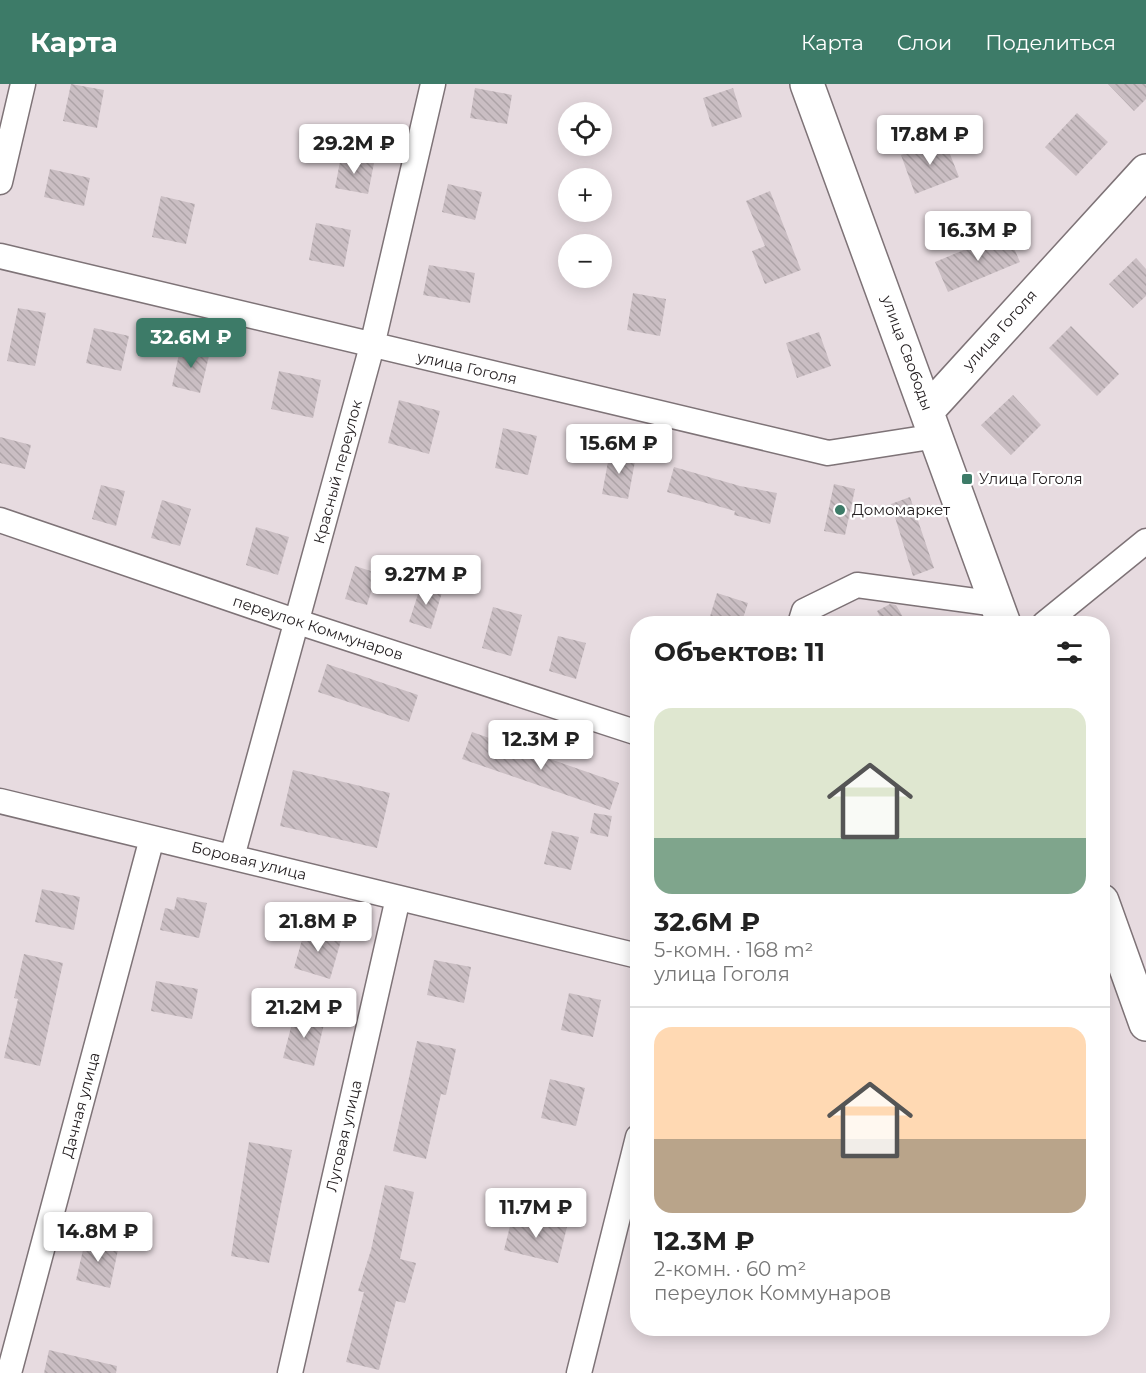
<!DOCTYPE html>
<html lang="ru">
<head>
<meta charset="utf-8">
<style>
	:root { --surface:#fff; --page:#f2f2f2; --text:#222; --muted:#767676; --line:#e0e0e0; --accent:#3d7b68 }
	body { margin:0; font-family:Montserrat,sans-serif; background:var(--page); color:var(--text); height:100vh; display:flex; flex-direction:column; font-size:22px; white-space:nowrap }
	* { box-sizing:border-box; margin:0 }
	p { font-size:20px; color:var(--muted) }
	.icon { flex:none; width:33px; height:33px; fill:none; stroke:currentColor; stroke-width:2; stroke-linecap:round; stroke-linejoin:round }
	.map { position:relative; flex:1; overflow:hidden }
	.side { position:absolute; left:630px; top:532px; width:480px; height:720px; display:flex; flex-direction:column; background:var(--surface); border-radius:24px; box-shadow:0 3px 15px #0003 }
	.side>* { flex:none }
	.fabs { position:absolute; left:558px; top:18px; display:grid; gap:12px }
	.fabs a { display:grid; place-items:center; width:54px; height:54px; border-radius:50%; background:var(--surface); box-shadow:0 3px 15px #0003; font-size:30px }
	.price { position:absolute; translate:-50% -51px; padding:0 14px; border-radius:6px; background:#fff; color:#222; font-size:20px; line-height:39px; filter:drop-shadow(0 2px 3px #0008) }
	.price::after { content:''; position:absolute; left:50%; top:36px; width:18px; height:14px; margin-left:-9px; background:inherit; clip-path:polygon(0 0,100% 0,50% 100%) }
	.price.current { background:var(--accent); color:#fff }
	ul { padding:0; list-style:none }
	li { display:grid; align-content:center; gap:12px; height:318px; padding:0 24px }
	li+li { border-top:2px solid var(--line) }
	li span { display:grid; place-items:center; height:186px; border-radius:18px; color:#555 }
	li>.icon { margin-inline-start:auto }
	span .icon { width:108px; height:108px; fill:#fffc; stroke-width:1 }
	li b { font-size:26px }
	h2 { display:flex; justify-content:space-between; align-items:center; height:72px; padding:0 24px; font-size:26px }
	header { display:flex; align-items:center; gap:36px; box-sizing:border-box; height:84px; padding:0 30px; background:var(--accent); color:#fff }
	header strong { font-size:28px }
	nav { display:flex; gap:33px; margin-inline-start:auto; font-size:21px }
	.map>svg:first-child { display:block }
	.building { fill:url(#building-back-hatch) }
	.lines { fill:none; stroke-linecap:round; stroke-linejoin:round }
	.street-casing { stroke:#7e7377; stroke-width:27 }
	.secondary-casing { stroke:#7e7377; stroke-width:36 }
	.street { stroke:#fff; stroke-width:24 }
	.secondary { stroke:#fff; stroke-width:33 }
	.poi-dot { fill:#3d7b68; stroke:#fff; stroke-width:2 }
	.labels { text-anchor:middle; stroke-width:4.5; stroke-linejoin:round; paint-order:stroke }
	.street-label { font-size:15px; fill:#262123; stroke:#fff }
	.poi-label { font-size:15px; fill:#262123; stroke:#fff; text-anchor:start }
</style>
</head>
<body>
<header>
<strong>Карта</strong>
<nav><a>Карта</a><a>Слои</a><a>Поделиться</a></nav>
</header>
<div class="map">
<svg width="1146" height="1289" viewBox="0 0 1146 1289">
	<defs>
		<pattern id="building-back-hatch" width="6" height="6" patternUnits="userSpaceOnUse" patternTransform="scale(1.5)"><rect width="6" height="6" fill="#cabec3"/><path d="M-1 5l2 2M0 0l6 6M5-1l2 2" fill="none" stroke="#ada3a7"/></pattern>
	</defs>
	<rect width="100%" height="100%" fill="#e7dbe0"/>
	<path class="building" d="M 71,0 L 104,6 L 97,44 L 63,37 Z
		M 1108,0 L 1146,0 L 1146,15 L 1134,27 Z
		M 475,4 L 512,11 L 507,40 L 470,34 Z
		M 733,4 L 742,33 L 712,43 L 703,14 Z
		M 1077,29 L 1108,58 L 1076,92 L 1045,63 Z
		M 944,55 L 959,93 L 915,110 L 901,71 Z
		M 341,72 L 374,79 L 368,110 L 335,104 Z
		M 50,85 L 90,94 L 84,122 L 44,113 Z
		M 448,100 L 482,108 L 475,136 L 442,128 Z
		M 770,107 L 801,186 L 765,200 L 752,167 L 765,162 L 746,117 Z
		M 161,112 L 195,120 L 186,160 L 152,153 Z
		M 316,139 L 351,146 L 344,183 L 309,176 Z
		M 1007,148 L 1020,178 L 948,208 L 935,178 Z
		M 1136,174 L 1146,185 L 1146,212 L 1133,224 L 1109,200 Z
		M 429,181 L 475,189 L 470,219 L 423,211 Z
		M 633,209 L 666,215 L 660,252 L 627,246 Z
		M 18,224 L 46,229 L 35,282 L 7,277 Z
		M 1071,242 L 1119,290 L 1097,312 L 1049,264 Z
		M 94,244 L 129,252 L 121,287 L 86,279 Z
		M 819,248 L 831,282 L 797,294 L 786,259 Z
		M 181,261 L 210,268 L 200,309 L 172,302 Z
		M 279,287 L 321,296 L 313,334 L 271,325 Z
		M 1013,311 L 1041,341 L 1011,371 L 981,341 Z
		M 399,316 L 440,327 L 429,370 L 388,359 Z
		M 503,344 L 537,352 L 528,391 L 495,384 Z
		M 0,353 L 31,361 L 25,385 L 0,379 Z
		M 610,367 L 636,372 L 628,415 L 602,410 Z
		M 674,383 L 740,402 L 777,409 L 770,440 L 734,431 L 735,427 L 667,408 Z
		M 834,400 L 855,405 L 845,451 L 824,447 Z
		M 101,401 L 125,407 L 116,442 L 92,435 Z
		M 910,413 L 934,484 L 913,492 L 891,420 Z
		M 162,416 L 191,425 L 180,462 L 151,454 Z
		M 256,443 L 289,453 L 278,491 L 246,481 Z
		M 355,482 L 377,489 L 367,521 L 345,515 Z
		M 422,498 L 443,505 L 431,545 L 409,538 Z
		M 717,509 L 748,519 L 741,540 L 721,540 L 709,536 Z
		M 890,520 L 896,521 L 907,540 L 884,540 L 877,527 Z
		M 493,523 L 522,531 L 511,572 L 482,564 Z
		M 558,552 L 586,559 L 576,595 L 549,587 Z
		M 327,580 L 418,611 L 409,638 L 318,608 Z
		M 472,648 L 619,699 L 610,726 L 462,675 Z
		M 293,686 L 390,709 L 377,764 L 280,742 Z
		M 594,729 L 612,732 L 608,753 L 590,749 Z
		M 552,747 L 579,753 L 571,786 L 544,780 Z
		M 42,805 L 80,813 L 74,846 L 35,838 Z
		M 177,813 L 207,819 L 199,854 L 160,846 L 165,824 L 174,826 Z
		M 306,842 L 342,853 L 330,895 L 294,884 Z
		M 24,870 L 63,879 L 40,982 L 4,974 L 18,915 L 14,914 Z
		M 434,876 L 471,883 L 464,919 L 427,911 Z
		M 156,897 L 198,905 L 192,935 L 151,927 Z
		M 569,909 L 601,916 L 593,953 L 561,946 Z
		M 295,928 L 325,936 L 314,982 L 283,974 Z
		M 417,957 L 456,965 L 446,1011 L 441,1010 L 426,1075 L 393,1067 Z
		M 550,995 L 585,1004 L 576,1042 L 541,1034 Z
		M 249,1058 L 292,1066 L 269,1179 L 231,1172 Z
		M 385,1101 L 414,1108 L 400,1175 L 416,1179 L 405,1219 L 396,1217 L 379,1286 L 346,1278 L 364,1208 L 358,1207 L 371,1166 Z
		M 513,1130 L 567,1143 L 558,1179 L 504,1166 Z
		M 86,1153 L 119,1161 L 110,1204 L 76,1196 Z
		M 49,1266 L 117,1282 L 116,1289 L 44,1289 Z"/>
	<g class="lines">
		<g class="street-casing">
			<path id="street" d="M 0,98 L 23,0
				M 0,172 L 828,369 L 937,352
				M 0,436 L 298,538 L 638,649
				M 800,540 L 804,527 L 857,501 L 997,520
				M 1044,540 L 1146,457
				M 0,717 L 638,872
				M 232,773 L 372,262 L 433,0
				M 9,1289 L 152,754
				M 290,1289 L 398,814
				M 579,1289 L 638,1053"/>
		</g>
		<g class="secondary-casing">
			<path id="secondary" d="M 807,0 L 1004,540
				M 928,326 L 1146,87
				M 1102,817 L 1146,940"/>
		</g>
		<use href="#street" class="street"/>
		<use href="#secondary" class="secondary"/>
	</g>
	<g class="poi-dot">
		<rect x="961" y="389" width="12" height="12" rx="3"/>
		<circle cx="840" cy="426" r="6"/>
	</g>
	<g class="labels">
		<g class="street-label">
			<text transform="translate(1000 246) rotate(-48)" y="5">улица Гоголя</text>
			<text transform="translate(907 269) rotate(70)" y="5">улица Свободы</text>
			<text transform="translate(467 284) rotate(13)" y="5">улица Гоголя</text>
			<text transform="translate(338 388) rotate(-75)" y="5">Красный переулок</text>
			<text transform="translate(318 544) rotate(18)" y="5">переулок Коммунаров</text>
			<text transform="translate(249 777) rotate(14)" y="5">Боровая улица</text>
			<text transform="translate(81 1021) rotate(-75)" y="5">Дачная улица</text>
			<text transform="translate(344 1052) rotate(-77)" y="5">Луговая улица</text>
		</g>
		<g class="poi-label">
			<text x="979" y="400">Улица Гоголя</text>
			<text x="852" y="431">Домомаркет</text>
		</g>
	</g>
</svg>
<div class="fabs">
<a><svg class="icon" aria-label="locate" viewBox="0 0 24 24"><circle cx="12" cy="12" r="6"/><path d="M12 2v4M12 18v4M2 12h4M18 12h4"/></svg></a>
<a>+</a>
<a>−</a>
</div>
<b class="price" style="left:930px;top:82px">17.8M ₽</b>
<b class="price" style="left:354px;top:91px">29.2M ₽</b>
<b class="price" style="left:978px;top:178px">16.3M ₽</b>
<b class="price current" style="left:191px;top:285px">32.6M ₽</b>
<b class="price" style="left:619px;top:391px">15.6M ₽</b>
<b class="price" style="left:426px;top:522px">9.27M ₽</b>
<b class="price" style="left:541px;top:687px">12.3M ₽</b>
<b class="price" style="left:318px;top:869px">21.8M ₽</b>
<b class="price" style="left:304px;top:955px">21.2M ₽</b>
<b class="price" style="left:536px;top:1155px">11.7M ₽</b>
<b class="price" style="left:98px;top:1179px">14.8M ₽</b>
<section class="side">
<h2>Объектов: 11<svg class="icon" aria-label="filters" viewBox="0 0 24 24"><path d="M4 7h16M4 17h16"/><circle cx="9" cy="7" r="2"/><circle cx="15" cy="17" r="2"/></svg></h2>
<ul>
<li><span style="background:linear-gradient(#dfe7d0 70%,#7fa58c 0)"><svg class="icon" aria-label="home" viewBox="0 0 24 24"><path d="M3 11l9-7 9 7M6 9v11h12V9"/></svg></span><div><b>32.6M ₽</b><p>5-комн. · 168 m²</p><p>улица Гоголя</p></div></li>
<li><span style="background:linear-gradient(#ffd9b3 60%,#b9a48a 0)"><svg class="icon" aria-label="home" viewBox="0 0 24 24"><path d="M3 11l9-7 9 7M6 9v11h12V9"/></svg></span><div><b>12.3M ₽</b><p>2-комн. · 60 m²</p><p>переулок Коммунаров</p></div></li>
</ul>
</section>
</div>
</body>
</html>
